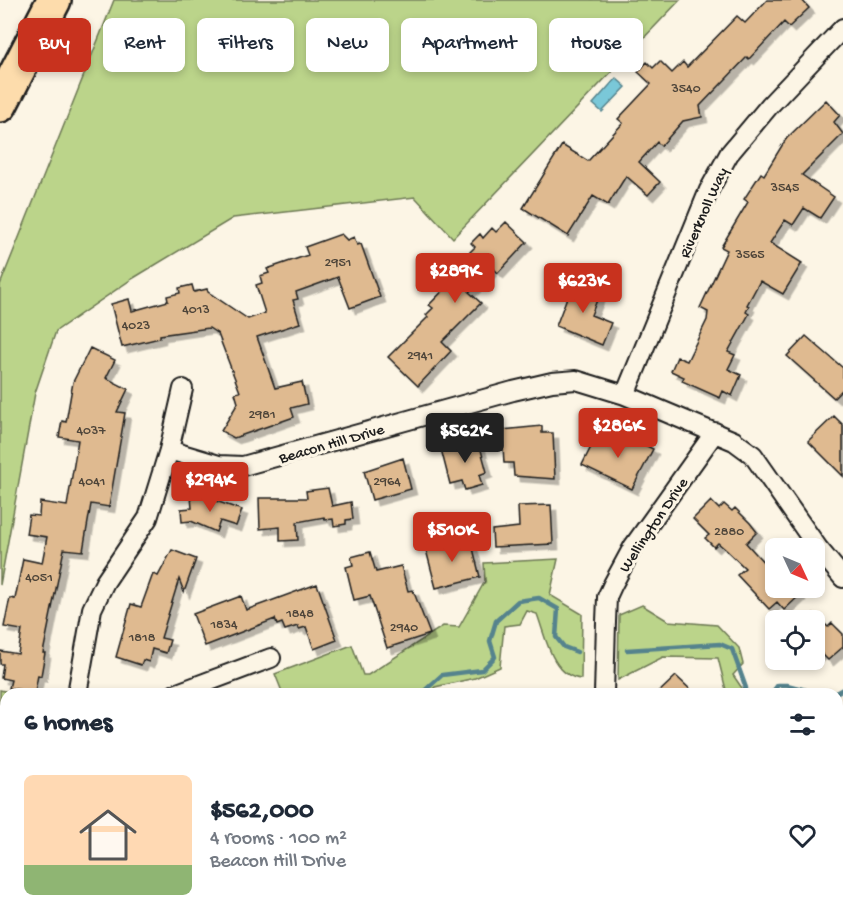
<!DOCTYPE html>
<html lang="en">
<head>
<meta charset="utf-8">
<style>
	:root { --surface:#fff; --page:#f6f6f7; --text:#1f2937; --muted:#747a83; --line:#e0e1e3; --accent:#c8321e }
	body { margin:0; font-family:"Gochi Hand",sans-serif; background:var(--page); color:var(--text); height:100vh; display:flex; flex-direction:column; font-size:22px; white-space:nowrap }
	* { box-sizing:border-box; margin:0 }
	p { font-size:20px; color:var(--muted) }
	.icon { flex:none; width:33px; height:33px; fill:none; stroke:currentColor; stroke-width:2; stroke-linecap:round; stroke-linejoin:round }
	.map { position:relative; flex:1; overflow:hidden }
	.panel { position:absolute; left:0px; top:688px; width:843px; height:236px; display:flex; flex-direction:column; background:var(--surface); border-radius:18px 18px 0 0; box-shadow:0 3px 9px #0003 }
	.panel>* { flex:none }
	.hud { position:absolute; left:18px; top:18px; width:807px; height:54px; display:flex; gap:12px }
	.needle { width:39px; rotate:134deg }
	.buttons { position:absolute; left:765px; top:538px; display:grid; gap:12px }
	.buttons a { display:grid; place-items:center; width:60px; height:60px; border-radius:9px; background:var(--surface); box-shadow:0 3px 9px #0003; font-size:30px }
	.price { position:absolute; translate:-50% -51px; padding:0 14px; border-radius:6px; background:var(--accent); color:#fff; font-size:20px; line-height:39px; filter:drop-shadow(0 2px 3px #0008) }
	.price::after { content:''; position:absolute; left:50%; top:36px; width:18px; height:14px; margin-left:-9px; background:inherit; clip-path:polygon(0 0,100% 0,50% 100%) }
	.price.on { background:#222; color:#fff }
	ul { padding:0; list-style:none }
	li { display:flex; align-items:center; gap:18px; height:150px; padding:0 24px }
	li+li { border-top:2px solid var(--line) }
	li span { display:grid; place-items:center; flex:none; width:168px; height:120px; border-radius:9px; color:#555 }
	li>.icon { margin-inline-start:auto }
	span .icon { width:72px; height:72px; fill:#fffc; stroke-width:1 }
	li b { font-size:26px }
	h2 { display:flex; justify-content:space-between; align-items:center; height:72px; padding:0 24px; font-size:26px }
	.chip { padding:0 21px; border-radius:9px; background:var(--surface); box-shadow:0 3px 9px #0003; font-size:21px; line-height:54px }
	.chip.on { background:var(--accent); color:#fff }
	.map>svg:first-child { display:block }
	.green { fill:#bbd48a; stroke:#6c7853; stroke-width:1.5 }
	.water { fill:#7ac8d8; stroke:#54838d; stroke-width:1.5 }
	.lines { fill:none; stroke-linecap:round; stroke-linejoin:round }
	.stream { stroke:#54838d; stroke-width:4.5 }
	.building { fill:#dfba90; stroke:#1c1c1c; stroke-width:1.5; filter:url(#shadow) }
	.minor-casing { stroke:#1c1c1c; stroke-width:22 }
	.motorway-casing { stroke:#1c1c1c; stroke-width:38 }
	.minor { stroke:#fcf5e5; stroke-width:18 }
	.motorway { stroke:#fddcac; stroke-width:33 }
	.labels { text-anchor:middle; stroke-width:6; stroke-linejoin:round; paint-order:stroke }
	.number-label { font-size:14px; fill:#4d4439 }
	.street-label { font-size:16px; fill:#1c1c1c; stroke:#fcf5e5 }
</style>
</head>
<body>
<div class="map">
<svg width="843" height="923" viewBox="0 0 843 923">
	<defs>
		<filter id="shadow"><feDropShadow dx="5.5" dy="5.5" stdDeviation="0" flood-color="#0004"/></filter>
	</defs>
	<rect width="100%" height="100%" fill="#fcf5e5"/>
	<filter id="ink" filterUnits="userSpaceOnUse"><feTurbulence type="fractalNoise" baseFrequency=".0167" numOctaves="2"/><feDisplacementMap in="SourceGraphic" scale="12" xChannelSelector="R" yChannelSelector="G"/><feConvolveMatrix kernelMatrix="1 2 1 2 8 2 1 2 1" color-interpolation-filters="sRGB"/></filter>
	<g filter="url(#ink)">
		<path class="green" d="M 114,0 L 680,0 L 453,238 L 415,197 L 233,218 L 132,279 L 56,331 L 35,393 L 0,585 L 0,285 Z
			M 558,559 L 550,595 L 582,614 L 581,679 C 552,676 546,638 537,614 L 527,611 L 520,624 L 504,626 L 500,667 L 475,678 L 435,687 L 429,694 L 283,694 L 275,674 L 352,645 L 363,675 L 368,675 L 443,626 L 459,627 L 485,581 L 484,563 Z
			M 642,605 L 668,621 L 717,625 L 739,648 L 743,664 L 733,675 L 746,694 L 727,694 L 718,658 L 663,657 L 618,680 L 619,615 Z
			M 0,690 L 18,694 L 6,694 L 6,832 L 0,831 Z"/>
		<path class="water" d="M 616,78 L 626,87 L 602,112 L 593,104 Z"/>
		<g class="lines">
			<path class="stream" d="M 627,650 L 720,644 L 732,649 L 746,688 L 740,694
				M 421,694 L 442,675 L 482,670 L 495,657 L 490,641 L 496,621 L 518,601 L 539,598 L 558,609 L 556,637 L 564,647 L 577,652
				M 771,694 L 778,685 L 787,685 L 821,694
				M 834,694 L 843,689
				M 0,822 L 6,823"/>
		</g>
		<path class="building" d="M 767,0 L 802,0 L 809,8 L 789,27 L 784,22 L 749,59 L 747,57 L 700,106 L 702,117 L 683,121 L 661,146 L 657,142 L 639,162 L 660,182 L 648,195 L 626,176 L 608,205 L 593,196 L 568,236 L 523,208 L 562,145 L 588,161 L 623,123 L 618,119 L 651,84 L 638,72 L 647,62 L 653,68 L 660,61 L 672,73 L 683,62 L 687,67 L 737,16 L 745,23 Z
			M 826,100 L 840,115 L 834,122 L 843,134 L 802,175 L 834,197 L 820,218 L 804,208 L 793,225 L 785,220 L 770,243 L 802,263 L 783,294 L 760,281 L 747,305 L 749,306 L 746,312 L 749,314 L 728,352 L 735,355 L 728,369 L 741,375 L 732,396 L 723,391 L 720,398 L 682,381 L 684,377 L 671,371 L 677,357 L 687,361 L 707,320 L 708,312 L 700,308 L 727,250 L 721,247 L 748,202 L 744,199 L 761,173 L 764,175 L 786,139 Z
			M 506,222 L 527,242 L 498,273 L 493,268 L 469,292 L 481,303 L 442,342 L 451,351 L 418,386 L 388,357 L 428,317 L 426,315 L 433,308 L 429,305 L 468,265 L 462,260 L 475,247 L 471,243 L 480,234 L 483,238 L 492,228 L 496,232 Z
			M 341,234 L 347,240 L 354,237 L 357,245 L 361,244 L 380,297 L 350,308 L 338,277 L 296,292 L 298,299 L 293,300 L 300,323 L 257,337 L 275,388 L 302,382 L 307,404 L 291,408 L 294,417 L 234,438 L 221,431 L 238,403 L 235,393 L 240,392 L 218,334 L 209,328 L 160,335 L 160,338 L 122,347 L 111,304 L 129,299 L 132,311 L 168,301 L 167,296 L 180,293 L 179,288 L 192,285 L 194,292 L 207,289 L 208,292 L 248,319 L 265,313 L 256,285 L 262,283 L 260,276 L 269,273 L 267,269 L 308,255 L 305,247 Z
			M 574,279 L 601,290 L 591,315 L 611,323 L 602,345 L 556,326 Z
			M 806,336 L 843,368 L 843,389 L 834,398 L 787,356 Z
			M 90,348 L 115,360 L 106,378 L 128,389 L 117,412 L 125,413 L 109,507 L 91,504 L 83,551 L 64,549 L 43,653 L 45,653 L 41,676 L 38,675 L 35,692 L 9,688 L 11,680 L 1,678 L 3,664 L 0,664 L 0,651 L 18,654 L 22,630 L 4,627 L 8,607 L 10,598 L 15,599 L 23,559 L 42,563 L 47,537 L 26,534 L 29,515 L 39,516 L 40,502 L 67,506 L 78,440 L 59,437 L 62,421 L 66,422 L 73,382 Z
			M 834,416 L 843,425 L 843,476 L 808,441 Z
			M 542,426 L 542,433 L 553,433 L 555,479 L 514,476 L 513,463 L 504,463 L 502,430 Z
			M 617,431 L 653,449 L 632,489 L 582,465 L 596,437 L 611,444 Z
			M 478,439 L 487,472 L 479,475 L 482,485 L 465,490 L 462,481 L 450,484 L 441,449 Z
			M 403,458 L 411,489 L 372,500 L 364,471 Z
			M 328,488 L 332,506 L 351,502 L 353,519 L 346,520 L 346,524 L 334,526 L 333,519 L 325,520 L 324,517 L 297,522 L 298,540 L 280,541 L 280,527 L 260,529 L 259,498 L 307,498 L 306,491 Z
			M 210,496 L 210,499 L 242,510 L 236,526 L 220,521 L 216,532 L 191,521 L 182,522 L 181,509 L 192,508 L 191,497 Z
			M 711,501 L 719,509 L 724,504 L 732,511 L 735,508 L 750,523 L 757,532 L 746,543 L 776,576 L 776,588 L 793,588 L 800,595 L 784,610 L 777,602 L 769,609 L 737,575 L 745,568 L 725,549 L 718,543 L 714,547 L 705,538 L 709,535 L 693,519 Z
			M 551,505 L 553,544 L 493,547 L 492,530 L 519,527 L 518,506 Z
			M 467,540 L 468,545 L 472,544 L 480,577 L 436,588 L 425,546 L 444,541 L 445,545 Z
			M 172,550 L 196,559 L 184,592 L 179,579 L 161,638 L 170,640 L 166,653 L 152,649 L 149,662 L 143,660 L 141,665 L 116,657 L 131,604 L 141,607 L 153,574 L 158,576 Z
			M 370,552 L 376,572 L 401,566 L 408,591 L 413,590 L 430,634 L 387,648 L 370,596 L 354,600 L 346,567 L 353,565 L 351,557 Z
			M 317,584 L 337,640 L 314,649 L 306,627 L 299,629 L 298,626 L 285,630 L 282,623 L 277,625 L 275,619 L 205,646 L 193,614 L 241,596 L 246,610 Z
			M 814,614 L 828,627 L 832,623 L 843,634 L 843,647 L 828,660 L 821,653 L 814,660 Z
			M 676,676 L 695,694 L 657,694 Z"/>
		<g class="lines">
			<g class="minor-casing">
				<path id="minor" d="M 625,395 L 709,190 L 729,154 L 770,105 L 843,28
					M 169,450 L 219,465 L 243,466 L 513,391 L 552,382 L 576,380 L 625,395 L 734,441 L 753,455 L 818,548 L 843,578
					M 77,694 L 92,609 L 105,582 L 148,518 L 169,450 L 183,389
					M 175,694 L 271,658
					M 604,694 L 606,622 L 607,597 L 613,584 L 633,547 L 715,432
					M 207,918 L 212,923
					M 457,918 L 460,923
					M 778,918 L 784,923
					M 78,923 L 78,918"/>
			</g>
			<g class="motorway-casing">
				<path id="motorway" d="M 0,105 L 54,0"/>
			</g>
			<use href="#minor" class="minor"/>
			<use href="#motorway" class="motorway"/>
		</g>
	</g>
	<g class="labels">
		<g class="number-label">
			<text x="686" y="92">3540</text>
			<text x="785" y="191">3545</text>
			<text x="750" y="258">3565</text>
			<text x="338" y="266">2951</text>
			<text x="196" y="313">4013</text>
			<text x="136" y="329">4023</text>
			<text x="420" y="359">2941</text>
			<text x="262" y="418">2981</text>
			<text x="91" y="434">4037</text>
			<text x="92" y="485">4041</text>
			<text x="387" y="485">2964</text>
			<text x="729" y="535">2880</text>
			<text x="39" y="581">4051</text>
			<text x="300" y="617">1848</text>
			<text x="224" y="628">1834</text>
			<text x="404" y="631">2940</text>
			<text x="142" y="641">1818</text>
		</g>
		<g class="street-label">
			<text transform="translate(702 212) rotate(-66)" y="6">Riverknoll Way</text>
			<text transform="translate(331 442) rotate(-16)" y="6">Beacon Hill Drive</text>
			<text transform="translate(652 524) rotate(-56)" y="6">Wellington Drive</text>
		</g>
	</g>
</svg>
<div class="buttons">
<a><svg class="needle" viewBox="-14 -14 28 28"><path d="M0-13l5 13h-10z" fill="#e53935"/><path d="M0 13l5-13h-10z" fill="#747a83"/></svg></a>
<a><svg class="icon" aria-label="locate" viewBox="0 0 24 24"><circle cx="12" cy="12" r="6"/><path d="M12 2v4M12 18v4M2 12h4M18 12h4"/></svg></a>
</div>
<b class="price" style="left:455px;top:304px">$289K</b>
<b class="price" style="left:583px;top:314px">$623K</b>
<b class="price" style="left:618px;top:459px">$286K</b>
<b class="price on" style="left:465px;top:464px">$562K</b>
<b class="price" style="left:210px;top:513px">$294K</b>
<b class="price" style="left:452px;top:563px">$510K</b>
<div class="hud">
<a class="chip on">Buy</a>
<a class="chip">Rent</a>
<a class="chip">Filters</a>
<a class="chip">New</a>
<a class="chip">Apartment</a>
<a class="chip">House</a>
</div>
<section class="panel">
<h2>6 homes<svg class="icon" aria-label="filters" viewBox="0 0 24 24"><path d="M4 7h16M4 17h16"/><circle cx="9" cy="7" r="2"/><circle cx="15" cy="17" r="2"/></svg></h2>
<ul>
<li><span style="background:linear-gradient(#ffd9b3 75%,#8fb573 0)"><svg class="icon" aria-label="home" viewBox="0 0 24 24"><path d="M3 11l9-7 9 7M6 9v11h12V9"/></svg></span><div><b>$562,000</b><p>4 rooms · 100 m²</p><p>Beacon Hill Drive</p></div><svg class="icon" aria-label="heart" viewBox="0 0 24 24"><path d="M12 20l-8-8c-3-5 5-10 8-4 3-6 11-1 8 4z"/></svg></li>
</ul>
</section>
</div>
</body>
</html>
